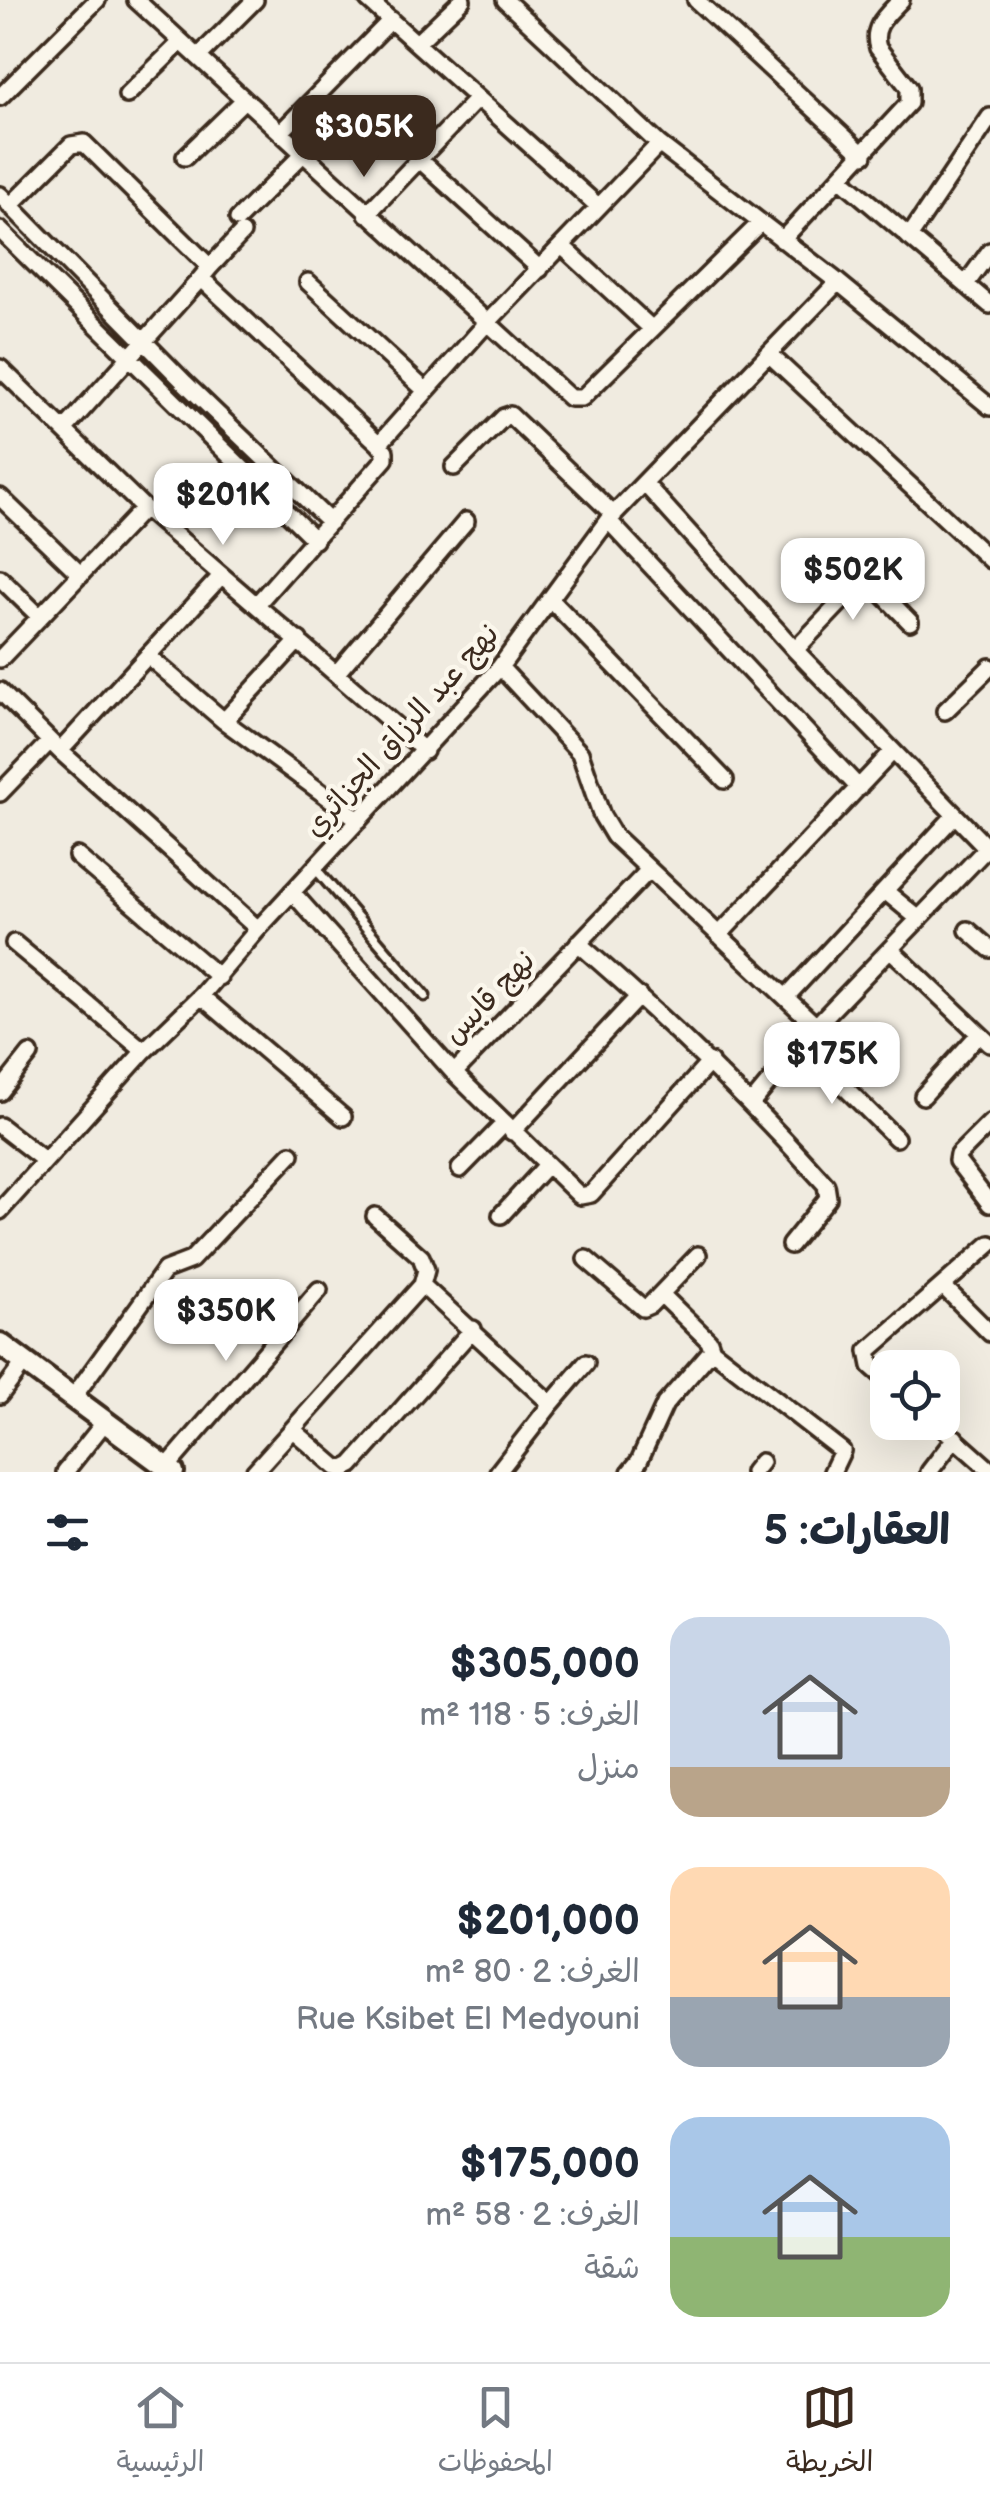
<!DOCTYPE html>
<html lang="ar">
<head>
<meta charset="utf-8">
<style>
	:root { --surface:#fff; --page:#f6f6f7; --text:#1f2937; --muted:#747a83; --line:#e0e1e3; --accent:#3b2a1e }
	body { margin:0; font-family:"Balsamiq Sans","Playpen Sans Arabic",sans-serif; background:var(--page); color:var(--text); direction:rtl; height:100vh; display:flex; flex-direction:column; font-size:38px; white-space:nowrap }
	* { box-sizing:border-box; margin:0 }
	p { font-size:32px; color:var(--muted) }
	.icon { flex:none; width:55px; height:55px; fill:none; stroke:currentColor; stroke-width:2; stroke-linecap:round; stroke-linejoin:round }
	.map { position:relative; height:1472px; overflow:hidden; direction:ltr }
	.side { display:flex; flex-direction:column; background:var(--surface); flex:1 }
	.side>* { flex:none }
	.fabs { position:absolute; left:870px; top:1350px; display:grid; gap:20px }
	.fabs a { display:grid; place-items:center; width:90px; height:90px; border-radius:20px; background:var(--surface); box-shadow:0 10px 40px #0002; font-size:50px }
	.price { position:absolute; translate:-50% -85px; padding:0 22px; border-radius:20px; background:#fff; color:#222; font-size:32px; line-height:65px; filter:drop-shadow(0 2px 5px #0008) }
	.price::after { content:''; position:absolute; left:50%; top:60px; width:30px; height:22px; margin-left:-15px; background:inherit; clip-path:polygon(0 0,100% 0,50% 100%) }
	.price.selected { background:var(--accent); color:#fff }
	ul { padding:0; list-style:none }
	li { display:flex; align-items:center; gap:30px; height:250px; padding:0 40px }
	li span { display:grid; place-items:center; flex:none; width:280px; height:200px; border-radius:30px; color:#555 }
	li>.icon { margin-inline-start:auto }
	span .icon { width:120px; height:120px; fill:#fffc; stroke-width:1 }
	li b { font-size:42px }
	h2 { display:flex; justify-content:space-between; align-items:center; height:120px; padding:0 40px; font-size:42px }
	.tab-bar { display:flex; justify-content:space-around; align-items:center; height:140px; border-top:2px solid var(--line); background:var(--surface); font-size:28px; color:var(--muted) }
	.tab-bar a { display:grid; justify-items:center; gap:5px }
	.tab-bar .selected { color:var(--accent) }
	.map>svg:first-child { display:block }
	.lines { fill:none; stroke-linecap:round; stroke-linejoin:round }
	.service-casing { stroke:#3b2a1e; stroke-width:15 }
	.minor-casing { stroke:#3b2a1e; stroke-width:22 }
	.secondary-casing { stroke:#3b2a1e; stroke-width:28 }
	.service { stroke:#fbf7ec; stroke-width:8 }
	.minor { stroke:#fbf7ec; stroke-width:15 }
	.secondary { stroke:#fbf7ec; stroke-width:20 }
	.labels { text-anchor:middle; stroke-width:9; stroke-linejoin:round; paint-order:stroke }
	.street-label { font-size:30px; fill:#3b2a1e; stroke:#fbf7ec }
</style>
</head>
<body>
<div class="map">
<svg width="990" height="1472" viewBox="0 0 990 1472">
	<rect width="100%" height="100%" fill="#f0ebe0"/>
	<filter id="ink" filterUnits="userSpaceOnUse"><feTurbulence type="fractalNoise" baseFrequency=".01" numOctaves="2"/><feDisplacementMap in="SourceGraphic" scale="20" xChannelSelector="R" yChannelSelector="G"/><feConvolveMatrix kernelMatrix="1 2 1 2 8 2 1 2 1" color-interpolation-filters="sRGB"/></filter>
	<g filter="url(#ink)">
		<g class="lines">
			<g class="service-casing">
				<path id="service" d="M 315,868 L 425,996"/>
			</g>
			<g class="minor-casing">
				<path id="minor" d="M 136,0 L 570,398 L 582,398 L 759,224
					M 368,0 L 598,206
					M 505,0 L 659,144 L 838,282 L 990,407
					M 696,0 L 864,155
					M 418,42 L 462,0
					M 199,56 L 255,0
					M 127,95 L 181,42
					M 0,97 L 97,0
					M 281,132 L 391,20
					M 185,157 L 244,100
					M 420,160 L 540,269
					M 841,179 L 990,305
					M 0,195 L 185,383 L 330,522
					M 10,206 L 71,145 L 84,143 L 210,267 L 201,278
					M 367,214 L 477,99
					M 238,219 L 304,153
					M 0,230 L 315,540
					M 909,237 L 990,117
					M 782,240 L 909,103 L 909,88 L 878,48 C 871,26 887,15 901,0
					M 562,246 L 651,328
					M 210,267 L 242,233
					M 308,282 L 426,391
					M 966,284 L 990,251
					M 770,355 L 990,560
					M 0,368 L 144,508 L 425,751
					M 64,430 L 201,278 L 379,444
					M 454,467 L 504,417 L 510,415 L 614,515
					M 645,484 L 795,650 L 990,851
					M 0,497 L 81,575
					M 608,520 L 859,788
					M 0,578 L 40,617
					M 551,600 L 725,780
					M 257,604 L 385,459 L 385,451 L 379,444 L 486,324 L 659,144
					M 795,650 L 861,581 L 868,579 L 910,622
					M 148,656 L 224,721 L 359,820
					M 0,659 L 144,508
					M 500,667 L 580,753 L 602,816 L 614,836 L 816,1026
					M 336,674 L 466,521
					M 0,691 L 60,751 L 258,929
					M 945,711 L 990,667
					M 224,721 L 299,640
					M 60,751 L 221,576
					M 0,793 L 50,741
					M 77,856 L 219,977
					M 885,891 L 919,919
					M 292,892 L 454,1073 L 580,1196 L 591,1194 L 710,1062
					M 968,930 L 990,949
					M 719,935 L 893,751
					M 14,943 L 144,1051
					M 578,943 C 666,1019 748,1098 826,1185 L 828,1198 L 790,1245
					M 890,949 L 990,1044
					M 201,996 L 343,1117
					M 786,997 L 955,815
					M 801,1044 L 896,1138
					M 454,1073 L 649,870
					M 0,1092 L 30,1054
					M 923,1096 L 979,1034
					M 752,1103 L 816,1026 L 987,848
					M 990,1123 L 958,1155 L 957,1161 L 990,1204
					M 0,1126 L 44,1160
					M 512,1132 L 639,996
					M 460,1169 L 504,1124
					M 0,1211 L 144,1051 L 201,996 L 258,929 L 500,667 L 608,520 L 838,282
					M 501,1215 L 547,1165
					M 586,1259 L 643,1308 L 650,1305 L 698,1255
					M 422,1285 L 551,1404 L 498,1472
					M 944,1287 L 990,1333
					M 712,1350 L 842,1451 L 832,1472
					M 888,1381 L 871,1366 L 868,1351 L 990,1244
					M 0,1395 L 24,1363
					M 72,1399 L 165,1270 L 191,1260 L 291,1154
					M 551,1404 L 586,1363
					M 936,1422 L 990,1470
					M 293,1430 L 336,1467 L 344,1469 L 352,1465 L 473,1329
					M 167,1467 L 319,1290
					M 65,1472 L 104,1423
					M 254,1472 L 422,1285 L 426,1270 L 421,1257 L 375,1216
					M 630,1472 L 639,1461 L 665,1404 L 712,1350 L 709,1341 L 661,1294
					M 753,1472 L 761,1462
					M 929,1472 L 955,1438"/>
			</g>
			<g class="secondary-casing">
				<path id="secondary" d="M 0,1344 L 173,1472"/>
			</g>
			<use href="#service" class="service"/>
			<use href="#minor" class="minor"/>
			<use href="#secondary" class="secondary"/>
		</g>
	</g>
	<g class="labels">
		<g class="street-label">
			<text transform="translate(401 730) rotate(-48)" y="10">نهج عبد الرزاق الجزائري</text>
			<text transform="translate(489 997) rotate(-46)" y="10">نهج قابس</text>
		</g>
	</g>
</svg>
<div class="fabs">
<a><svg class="icon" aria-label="locate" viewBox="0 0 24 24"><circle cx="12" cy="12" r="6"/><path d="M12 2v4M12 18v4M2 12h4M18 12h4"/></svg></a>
</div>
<b class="price selected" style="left:364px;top:180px">$305K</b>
<b class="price" style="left:223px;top:548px">$201K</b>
<b class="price" style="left:853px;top:623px">$502K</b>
<b class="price" style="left:832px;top:1107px">$175K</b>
<b class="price" style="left:226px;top:1364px">$350K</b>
</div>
<section class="side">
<h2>العقارات: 5<svg class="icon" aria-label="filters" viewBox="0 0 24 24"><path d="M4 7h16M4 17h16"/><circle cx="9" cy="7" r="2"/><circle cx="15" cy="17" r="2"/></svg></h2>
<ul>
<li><span style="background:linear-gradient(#c9d6e8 75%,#b9a48a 0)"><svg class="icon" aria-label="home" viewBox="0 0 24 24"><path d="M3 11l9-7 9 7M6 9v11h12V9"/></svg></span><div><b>$305,000</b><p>الغرف: 5 · 118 m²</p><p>منزل</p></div></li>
<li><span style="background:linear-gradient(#ffd9b3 65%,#9aa5b1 0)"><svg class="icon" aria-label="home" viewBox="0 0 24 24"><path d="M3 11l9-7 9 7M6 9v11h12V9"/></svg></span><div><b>$201,000</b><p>الغرف: 2 · 80 m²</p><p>Rue Ksibet El Medyouni</p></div></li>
<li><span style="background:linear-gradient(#a9c7e8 60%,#8fb573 0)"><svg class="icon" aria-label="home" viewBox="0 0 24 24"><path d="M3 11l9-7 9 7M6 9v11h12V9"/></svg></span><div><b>$175,000</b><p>الغرف: 2 · 58 m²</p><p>شقة</p></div></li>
</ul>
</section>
<nav class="tab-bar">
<a class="selected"><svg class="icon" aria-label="map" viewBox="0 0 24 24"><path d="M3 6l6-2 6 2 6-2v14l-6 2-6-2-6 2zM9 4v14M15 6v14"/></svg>الخريطة</a>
<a><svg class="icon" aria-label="saved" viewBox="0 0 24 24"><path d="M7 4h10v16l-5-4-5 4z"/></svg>المحفوظات</a>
<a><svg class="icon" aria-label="home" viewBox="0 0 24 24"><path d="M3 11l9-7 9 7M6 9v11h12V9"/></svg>الرئيسية</a>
</nav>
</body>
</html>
